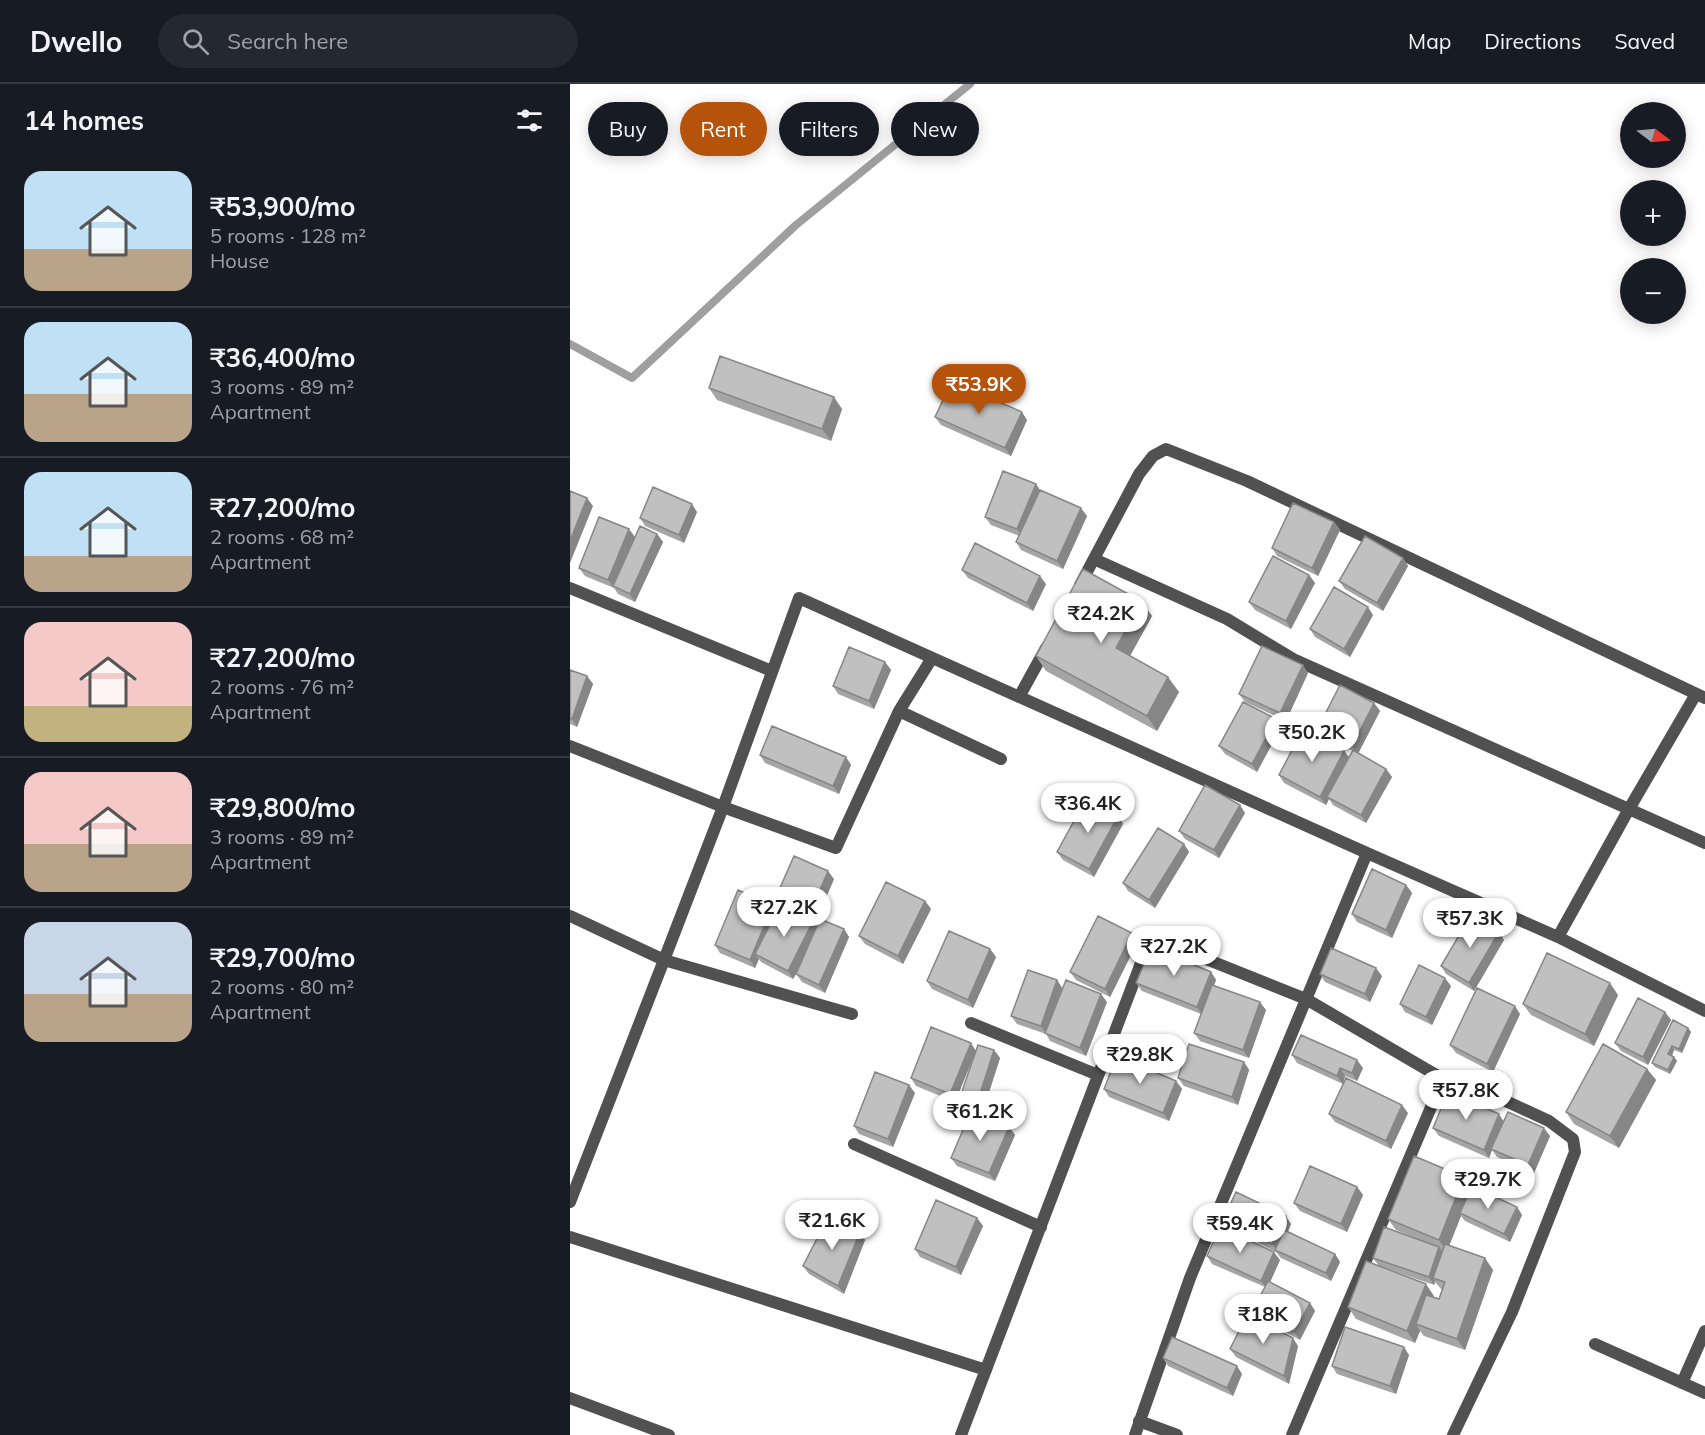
<!DOCTYPE html>
<html lang="en">
<head>
<meta charset="utf-8">
<style>
	:root { --surface:#171b24; --page:#242831; --text:#f1f3f6; --muted:#9ea1a6; --line:#363941; --accent:#b45309 }
	body { margin:0; font-family:Mulish,sans-serif; background:var(--page); color:var(--text); height:100vh; display:flex; flex-direction:column; font-size:22px; white-space:nowrap }
	* { box-sizing:border-box; margin:0 }
	p { font-size:20px; color:var(--muted) }
	.icon { flex:none; width:33px; height:33px; fill:none; stroke:currentColor; stroke-width:2; stroke-linecap:round; stroke-linejoin:round }
	.map { position:relative; flex:1; overflow:hidden }
	.drawer { display:flex; flex-direction:column; background:var(--surface); width:570px }
	.drawer>* { flex:none }
	.guide { position:absolute; left:18px; top:18px; width:570px; height:54px; display:flex; gap:12px }
	.needle { width:39px; rotate:106deg }
	.buttons { position:absolute; left:1050px; top:18px; display:grid; gap:12px }
	.buttons a { display:grid; place-items:center; width:66px; height:66px; border-radius:50%; background:var(--surface); box-shadow:0 3px 15px #0003; font-size:30px }
	.price { position:absolute; translate:-50% -51px; padding:0 14px; border-radius:21px; background:#fff; color:#222; font-size:20px; line-height:39px; filter:drop-shadow(0 2px 3px #0008) }
	.price::after { content:''; position:absolute; left:50%; top:36px; width:18px; height:14px; margin-left:-9px; background:inherit; clip-path:polygon(0 0,100% 0,50% 100%) }
	.price.selected { background:var(--accent); color:#fff }
	ul { padding:0; list-style:none }
	li { display:flex; align-items:center; gap:18px; height:150px; padding:0 24px }
	li+li { border-top:2px solid var(--line) }
	li span { display:grid; place-items:center; flex:none; width:168px; height:120px; border-radius:18px; color:#555 }
	li>.icon { margin-inline-start:auto }
	span .icon { width:72px; height:72px; fill:#fffc; stroke-width:1 }
	li b { font-size:26px }
	h2 { display:flex; justify-content:space-between; align-items:center; height:72px; padding:0 24px; font-size:26px }
	.tag { padding:0 21px; border-radius:27px; background:var(--surface); box-shadow:0 3px 15px #0003; font-size:21px; line-height:54px }
	.tag.selected { background:var(--accent); color:#fff }
	header { display:flex; align-items:center; gap:36px; box-sizing:border-box; height:84px; padding:0 30px; background:var(--surface); border-bottom:2px solid var(--line) }
	header strong { font-size:28px }
	nav { display:flex; gap:33px; margin-inline-start:auto; font-size:21px }
	.search { width:420px; height:54px; background:var(--page); display:flex; align-items:center; gap:15px; box-sizing:border-box; padding:0 21px; border-radius:33px; color:var(--muted); font-size:22px }
	main { display:flex; flex:1; min-height:0 }
	.map>svg:first-child { display:block }
	.lines { fill:none; stroke-linecap:round; stroke-linejoin:round }
	.stream { stroke:#9f9f9f; stroke-width:8 }
	.minor { stroke:#515151; stroke-width:12 }
	.wall { fill:#a5a5a5 }
	.shaded-wall { fill:#868686 }
	.building { fill:#c0c0c0; stroke:#868686; stroke-width:1.5 }
</style>
</head>
<body>
<header>
<strong>Dwello</strong>
<div class="search"><svg class="icon" aria-label="search" viewBox="0 0 24 24"><circle cx="10" cy="10" r="6"/><path d="M15 15l6 6"/></svg>Search here</div>
<nav><a>Map</a><a>Directions</a><a>Saved</a></nav>
</header>
<main>
<section class="drawer">
<h2>14 homes<svg class="icon" aria-label="filters" viewBox="0 0 24 24"><path d="M4 7h16M4 17h16"/><circle cx="9" cy="7" r="2"/><circle cx="15" cy="17" r="2"/></svg></h2>
<ul>
<li><span style="background:linear-gradient(#bfe0f5 65%,#b9a48a 0)"><svg class="icon" aria-label="home" viewBox="0 0 24 24"><path d="M3 11l9-7 9 7M6 9v11h12V9"/></svg></span><div><b>₹53,900/mo</b><p>5 rooms · 128 m²</p><p>House</p></div></li>
<li><span style="background:linear-gradient(#bfe0f5 60%,#b9a48a 0)"><svg class="icon" aria-label="home" viewBox="0 0 24 24"><path d="M3 11l9-7 9 7M6 9v11h12V9"/></svg></span><div><b>₹36,400/mo</b><p>3 rooms · 89 m²</p><p>Apartment</p></div></li>
<li><span style="background:linear-gradient(#bfe0f5 70%,#b9a48a 0)"><svg class="icon" aria-label="home" viewBox="0 0 24 24"><path d="M3 11l9-7 9 7M6 9v11h12V9"/></svg></span><div><b>₹27,200/mo</b><p>2 rooms · 68 m²</p><p>Apartment</p></div></li>
<li><span style="background:linear-gradient(#f6c9c9 70%,#c2b280 0)"><svg class="icon" aria-label="home" viewBox="0 0 24 24"><path d="M3 11l9-7 9 7M6 9v11h12V9"/></svg></span><div><b>₹27,200/mo</b><p>2 rooms · 76 m²</p><p>Apartment</p></div></li>
<li><span style="background:linear-gradient(#f6c9c9 60%,#b9a48a 0)"><svg class="icon" aria-label="home" viewBox="0 0 24 24"><path d="M3 11l9-7 9 7M6 9v11h12V9"/></svg></span><div><b>₹29,800/mo</b><p>3 rooms · 89 m²</p><p>Apartment</p></div></li>
<li><span style="background:linear-gradient(#c9d6e8 60%,#b9a48a 0)"><svg class="icon" aria-label="home" viewBox="0 0 24 24"><path d="M3 11l9-7 9 7M6 9v11h12V9"/></svg></span><div><b>₹29,700/mo</b><p>2 rooms · 80 m²</p><p>Apartment</p></div></li>
</ul>
</section>
<div class="map">
<svg width="1135" height="1351" viewBox="0 0 1135 1351">
	<rect width="100%" height="100%" fill="#fff"/>
	<g class="lines">
		<path class="stream" d="M 0,260 L 62,294 L 226,141 L 400,0"/>
		<path class="minor" d="M 524,475 L 657,535 L 723,575 L 1135,759
			M 510,501 L 569,390 L 583,372 L 596,365 L 677,397 L 1135,614
			M 0,504 L 202,587
			M 449,613 L 476,564
			M 329,627 L 431,675
			M 0,662 L 153,723 L 266,764 L 329,627 L 362,574
			M 0,832 L 94,876 L 153,723 L 229,514 L 797,769
			M 988,853 L 1059,725 L 1126,610
			M 401,939 L 528,991
			M 284,1060 L 471,1143
			M 0,1118 L 94,876 L 282,930
			M 0,1153 L 416,1286
			M 1025,1260 L 1135,1309
			M 1112,1299 L 1135,1247
			M 0,1314 L 99,1351
			M 569,1337 L 607,1351
			M 391,1351 L 581,853 L 736,915 L 873,995 L 899,1000 L 979,1037 L 1003,1055 L 1005,1068 L 942,1228 L 883,1351
			M 565,1351 L 620,1194 L 797,769 L 988,853 L 1135,927
			M 722,1351 L 873,995"/>
	</g>
	<path class="wall" d="M 139,304 L 272,325 L 261,357 L 147,316 Z
		M 365,333 L 457,336 L 441,372 L 371,341 Z
		M 466,400 L 470,406 L 517,432 L 493,485 L 451,466 L 446,458 L 449,452 L 421,441 L 415,433 Z
		M 127,428 L 114,459 L 75,442 L 70,434 Z
		M 764,438 L 770,446 L 748,492 L 707,472 L 702,464 Z
		M 87,450 L 93,458 L 65,518 L 48,510 L 44,504 L 15,492 L 9,484 L 65,453 Z
		M 833,474 L 838,482 L 813,527 L 775,505 L 769,497 Z
		M 392,486 L 476,500 L 463,527 L 398,494 Z
		M 739,491 L 745,499 L 721,545 L 685,526 L 679,518 Z
		M 571,517 L 582,532 L 560,572 L 609,608 L 587,647 L 476,587 L 466,572 Z
		M 803,531 L 780,573 L 745,553 L 740,545 Z
		M 315,578 L 321,586 L 304,625 L 268,610 L 263,602 Z
		M 0,586 L 17,592 L 23,600 L 7,643 L 0,640 Z
		M 738,589 L 716,637 L 675,618 L 669,610 Z
		M 804,619 L 810,627 L 788,669 L 816,685 L 822,693 L 796,739 L 763,721 L 759,715 L 756,721 L 714,699 L 709,691 L 774,667 L 779,673 L 783,667 L 753,652 L 748,644 Z
		M 706,635 L 711,643 L 687,688 L 655,670 L 649,662 Z
		M 190,671 L 276,673 L 281,681 L 269,710 L 195,679 Z
		M 675,729 L 649,774 L 615,755 L 609,747 Z
		M 548,732 L 553,740 L 524,793 L 493,776 L 487,768 Z
		M 614,760 L 619,768 L 585,824 L 558,807 L 553,799 Z
		M 264,795 L 246,837 L 211,821 L 206,813 Z
		M 836,801 L 842,809 L 822,854 L 787,838 L 782,830 Z
		M 355,817 L 361,825 L 333,880 L 295,860 L 289,852 Z
		M 207,827 L 243,837 L 247,843 L 274,845 L 279,853 L 255,909 L 232,898 L 226,890 L 227,889 L 223,895 L 191,878 L 189,875 L 185,884 L 150,869 L 145,861 Z
		M 934,856 L 904,907 L 876,890 L 871,882 Z
		M 568,857 L 540,913 L 506,896 L 500,888 Z
		M 420,865 L 426,873 L 403,924 L 362,905 L 357,897 Z
		M 641,888 L 646,896 L 644,901 L 696,926 L 679,974 L 630,957 L 624,949 L 631,930 L 572,907 L 566,899 Z
		M 750,890 L 812,892 L 800,918 L 755,898 Z
		M 487,896 L 492,904 L 486,923 L 537,918 L 516,972 L 480,957 L 476,950 L 447,940 L 441,932 Z
		M 881,902 L 862,941 L 835,928 L 830,920 Z
		M 1048,911 L 1024,962 L 961,931 L 953,920 Z
		M 1095,928 L 1101,936 L 1078,981 L 1051,967 L 1045,959 Z
		M 950,930 L 923,988 L 886,969 L 880,961 Z
		M 1118,944 L 1121,948 L 1112,969 L 1104,966 L 1102,972 L 1104,973 L 1107,977 L 1100,990 L 1085,983 L 1082,979 Z
		M 406,966 L 424,966 L 430,974 L 413,1027 L 396,1021 L 390,1013 L 404,972 L 385,1018 L 346,1002 L 341,994 Z
		M 722,971 L 793,984 L 787,997 L 775,992 L 773,1000 L 727,979 Z
		M 674,978 L 679,986 L 668,1021 L 614,1002 L 608,994 Z
		M 1077,985 L 1086,996 L 1049,1064 L 1004,1040 L 996,1028 Z
		M 606,997 L 612,1005 L 599,1037 L 539,1013 L 534,1005 Z
		M 345,1009 L 323,1063 L 289,1050 L 284,1042 Z
		M 838,1029 L 821,1065 L 765,1038 L 759,1030 Z
		M 934,1037 L 980,1052 L 964,1089 L 927,1073 L 922,1066 L 919,1074 L 869,1052 L 863,1044 Z
		M 439,1043 L 445,1051 L 425,1097 L 387,1082 L 381,1074 Z
		M 787,1103 L 793,1111 L 777,1148 L 730,1127 L 724,1119 Z
		M 902,1104 L 947,1123 L 952,1131 L 940,1158 L 895,1137 L 891,1132 L 879,1162 L 923,1186 L 895,1266 L 854,1252 L 850,1247 L 845,1259 L 786,1235 L 778,1223 L 864,1212 L 863,1213 L 869,1215 L 872,1206 L 865,1198 L 864,1201 L 809,1182 L 803,1174 L 845,1154 L 826,1146 L 818,1135 Z
		M 407,1134 L 413,1142 L 391,1191 L 350,1173 L 345,1165 Z
		M 653,1136 L 721,1140 L 718,1148 L 765,1170 L 770,1178 L 761,1197 L 711,1174 L 706,1168 L 658,1143 Z
		M 290,1148 L 295,1156 L 274,1210 L 239,1190 L 233,1182 Z
		M 637,1172 L 710,1176 L 700,1198 L 740,1219 L 745,1227 L 730,1256 L 689,1234 L 683,1226 L 695,1203 L 642,1180 Z
		M 728,1262 L 719,1300 L 666,1273 L 660,1265 Z
		M 839,1271 L 826,1310 L 767,1290 L 762,1282 Z
		M 593,1274 L 672,1290 L 663,1312 L 598,1282 Z"/>
	<path class="shaded-wall" d="M 264,313 L 272,325 L 261,357 L 252,345 Z
		M 452,328 L 457,336 L 441,372 L 435,364 Z
		M 466,400 L 471,408 L 453,453 L 447,445 Z
		M 17,414 L 23,422 L 0,479 L 0,457 Z
		M 122,420 L 127,428 L 114,459 L 109,451 Z
		M 511,424 L 517,432 L 493,485 L 487,477 Z
		M 764,438 L 770,446 L 748,492 L 742,484 Z
		M 59,445 L 65,453 L 43,502 L 44,504 L 38,496 Z
		M 87,450 L 93,458 L 65,518 L 60,510 Z
		M 833,474 L 838,482 L 813,527 L 807,519 Z
		M 739,491 L 745,499 L 721,545 L 716,537 Z
		M 470,492 L 476,500 L 463,527 L 457,519 Z
		M 571,517 L 582,532 L 556,579 L 546,564 Z
		M 798,523 L 803,531 L 780,573 L 774,565 Z
		M 315,578 L 321,586 L 304,625 L 299,617 Z
		M 733,581 L 738,589 L 716,637 L 710,629 Z
		M 17,592 L 23,600 L 7,643 L 2,635 Z
		M 598,593 L 609,608 L 587,647 L 577,632 Z
		M 804,619 L 810,627 L 788,670 L 782,662 Z
		M 706,635 L 711,643 L 687,688 L 682,680 Z
		M 774,667 L 780,675 L 757,713 L 759,715 L 756,721 L 750,713 Z
		M 276,673 L 281,681 L 269,710 L 263,702 Z
		M 816,685 L 822,693 L 796,739 L 791,731 Z
		M 670,721 L 675,729 L 649,774 L 644,766 Z
		M 548,732 L 553,740 L 524,793 L 519,785 Z
		M 614,760 L 619,768 L 585,824 L 579,816 Z
		M 258,787 L 264,795 L 246,837 L 240,829 Z
		M 836,801 L 842,809 L 822,854 L 816,846 Z
		M 355,817 L 361,825 L 333,880 L 328,872 Z
		M 203,821 L 209,829 L 185,870 L 189,875 L 185,884 L 180,876 Z
		M 243,837 L 248,845 L 223,895 L 218,887 Z
		M 274,845 L 279,853 L 255,909 L 249,901 Z
		M 929,848 L 934,856 L 904,907 L 899,899 Z
		M 562,849 L 568,857 L 540,913 L 535,905 Z
		M 420,865 L 426,873 L 403,924 L 398,916 Z
		M 806,884 L 812,892 L 800,918 L 795,910 Z
		M 641,888 L 646,896 L 632,931 L 627,923 Z
		M 875,894 L 881,902 L 862,941 L 856,933 Z
		M 487,896 L 492,904 L 476,950 L 471,942 Z
		M 1040,899 L 1048,911 L 1024,962 L 1015,950 Z
		M 531,910 L 537,918 L 516,972 L 510,964 Z
		M 690,918 L 696,926 L 679,974 L 673,966 Z
		M 945,922 L 950,930 L 923,988 L 917,980 Z
		M 1095,928 L 1101,936 L 1078,981 L 1073,973 Z
		M 1118,944 L 1121,948 L 1112,969 L 1109,965 Z
		M 401,959 L 406,967 L 385,1018 L 380,1010 Z
		M 1102,962 L 1104,966 L 1101,974 L 1098,970 Z
		M 424,966 L 430,974 L 413,1027 L 407,1019 Z
		M 1104,973 L 1107,977 L 1100,990 L 1098,986 Z
		M 787,976 L 793,984 L 787,997 L 782,989 Z
		M 674,978 L 679,986 L 668,1021 L 662,1013 Z
		M 770,984 L 775,992 L 773,1000 L 767,992 Z
		M 1077,985 L 1086,996 L 1049,1064 L 1040,1052 Z
		M 606,997 L 612,1005 L 599,1037 L 593,1029 Z
		M 339,1001 L 345,1009 L 323,1063 L 318,1055 Z
		M 832,1021 L 838,1029 L 821,1065 L 816,1057 Z
		M 929,1030 L 934,1038 L 921,1065 L 922,1066 L 919,1074 L 914,1066 Z
		M 439,1043 L 445,1051 L 425,1097 L 419,1089 Z
		M 974,1044 L 980,1052 L 964,1089 L 958,1081 Z
		M 894,1093 L 902,1105 L 890,1129 L 891,1132 L 877,1167 L 869,1156 Z
		M 787,1103 L 793,1111 L 777,1148 L 771,1140 Z
		M 947,1123 L 952,1131 L 940,1158 L 934,1150 Z
		M 716,1132 L 721,1140 L 708,1167 L 707,1166 L 702,1160 Z
		M 407,1134 L 413,1142 L 391,1191 L 386,1183 Z
		M 290,1148 L 295,1156 L 274,1210 L 268,1202 Z
		M 869,1163 L 875,1171 L 863,1194 L 865,1198 L 864,1201 L 859,1193 Z
		M 704,1168 L 710,1176 L 697,1205 L 691,1197 Z
		M 765,1170 L 770,1178 L 761,1197 L 756,1189 Z
		M 915,1174 L 923,1186 L 895,1266 L 887,1255 Z
		M 856,1200 L 864,1212 L 852,1242 L 846,1240 L 850,1247 L 845,1259 L 837,1247 Z
		M 740,1219 L 745,1227 L 730,1256 L 724,1248 Z
		M 723,1254 L 728,1262 L 719,1300 L 714,1292 Z
		M 834,1263 L 839,1271 L 826,1310 L 820,1302 Z
		M 667,1282 L 672,1290 L 663,1312 L 657,1304 Z"/>
	<path class="building" d="M 150,272 L 264,313 L 252,345 L 139,304 Z
		M 382,297 L 452,328 L 435,364 L 365,333 Z
		M 433,387 L 466,400 L 447,445 L 415,433 Z
		M 83,403 L 122,420 L 109,451 L 70,434 Z
		M 470,406 L 511,424 L 487,477 L 446,458 Z
		M 0,407 L 17,414 L 0,457 Z
		M 723,419 L 764,438 L 742,484 L 702,464 Z
		M 29,433 L 59,445 L 38,496 L 9,484 Z
		M 70,442 L 87,450 L 60,510 L 43,502 Z
		M 795,452 L 833,474 L 807,519 L 769,497 Z
		M 405,459 L 470,492 L 457,519 L 392,486 Z
		M 703,472 L 739,491 L 716,537 L 679,518 Z
		M 513,485 L 571,517 L 546,564 L 598,593 L 577,632 L 466,572 Z
		M 764,503 L 798,523 L 774,565 L 740,545 Z
		M 692,562 L 733,581 L 710,629 L 669,610 Z
		M 279,563 L 315,578 L 299,617 L 263,602 Z
		M 0,586 L 17,592 L 2,635 L 0,634 Z
		M 770,601 L 804,619 L 782,662 L 748,644 Z
		M 673,618 L 706,635 L 682,680 L 649,662 Z
		M 202,642 L 276,673 L 263,702 L 190,671 Z
		M 733,645 L 774,667 L 750,713 L 709,691 Z
		M 783,666 L 816,685 L 791,731 L 757,713 Z
		M 635,701 L 670,721 L 644,766 L 609,747 Z
		M 516,715 L 548,732 L 519,785 L 487,768 Z
		M 588,744 L 614,760 L 579,816 L 553,799 Z
		M 224,772 L 258,787 L 240,829 L 206,813 Z
		M 802,785 L 836,801 L 816,846 L 782,830 Z
		M 316,798 L 355,817 L 328,872 L 289,852 Z
		M 168,806 L 203,821 L 180,876 L 145,861 Z
		M 210,821 L 243,837 L 218,887 L 185,870 Z
		M 901,831 L 929,848 L 899,899 L 871,882 Z
		M 528,832 L 562,849 L 535,905 L 500,888 Z
		M 250,835 L 274,845 L 249,901 L 226,890 Z
		M 379,847 L 420,865 L 398,916 L 357,897 Z
		M 581,863 L 641,888 L 627,923 L 566,899 Z
		M 761,864 L 806,884 L 795,910 L 750,890 Z
		M 977,869 L 1040,899 L 1015,950 L 953,920 Z
		M 849,881 L 875,894 L 856,933 L 830,920 Z
		M 458,886 L 487,896 L 471,942 L 441,932 Z
		M 496,896 L 531,910 L 510,964 L 475,949 Z
		M 642,901 L 690,918 L 673,966 L 624,949 Z
		M 907,904 L 945,922 L 917,980 L 880,961 Z
		M 1068,914 L 1095,928 L 1073,973 L 1045,959 Z
		M 1103,936 L 1118,944 L 1109,965 L 1102,962 L 1098,970 L 1104,973 L 1098,986 L 1082,979 Z
		M 361,943 L 401,959 L 380,1010 L 341,994 Z
		M 731,951 L 787,976 L 782,989 L 770,984 L 767,992 L 722,971 Z
		M 619,960 L 674,978 L 662,1013 L 608,994 Z
		M 1033,960 L 1077,985 L 1040,1052 L 996,1028 Z
		M 408,961 L 424,966 L 407,1019 L 390,1013 Z
		M 547,972 L 606,997 L 593,1029 L 534,1005 Z
		M 305,988 L 339,1001 L 318,1055 L 284,1042 Z
		M 776,994 L 832,1021 L 816,1057 L 759,1030 Z
		M 878,1008 L 929,1030 L 914,1066 L 863,1044 Z
		M 401,1027 L 439,1043 L 419,1089 L 381,1074 Z
		M 938,1028 L 974,1044 L 958,1081 L 921,1065 Z
		M 844,1072 L 894,1093 L 869,1156 L 818,1135 Z
		M 740,1082 L 787,1103 L 771,1140 L 724,1119 Z
		M 902,1102 L 947,1123 L 934,1150 L 890,1129 Z
		M 666,1108 L 716,1132 L 702,1160 L 653,1136 Z
		M 366,1116 L 407,1134 L 386,1183 L 345,1165 Z
		M 258,1133 L 290,1148 L 268,1202 L 233,1182 Z
		M 650,1143 L 704,1168 L 691,1197 L 637,1172 Z
		M 814,1143 L 869,1163 L 859,1193 L 803,1174 Z
		M 714,1146 L 765,1170 L 756,1189 L 705,1166 Z
		M 875,1160 L 915,1174 L 887,1255 L 846,1240 L 856,1211 L 869,1215 L 875,1198 L 863,1194 Z
		M 796,1177 L 856,1200 L 837,1247 L 778,1223 Z
		M 698,1197 L 740,1219 L 724,1248 L 683,1226 Z
		M 677,1231 L 723,1254 L 714,1292 L 660,1265 Z
		M 775,1243 L 834,1263 L 820,1302 L 762,1282 Z
		M 602,1253 L 667,1282 L 657,1304 L 593,1274 Z"/>
</svg>
<div class="buttons">
<a><svg class="needle" viewBox="-14 -14 28 28"><path d="M0-13l5 13h-10z" fill="#e53935"/><path d="M0 13l5-13h-10z" fill="#9ea1a6"/></svg></a>
<a>+</a>
<a>−</a>
</div>
<b class="price selected" style="left:409px;top:331px">₹53.9K</b>
<b class="price" style="left:531px;top:560px">₹24.2K</b>
<b class="price" style="left:742px;top:679px">₹50.2K</b>
<b class="price" style="left:518px;top:750px">₹36.4K</b>
<b class="price" style="left:214px;top:854px">₹27.2K</b>
<b class="price" style="left:900px;top:865px">₹57.3K</b>
<b class="price" style="left:604px;top:893px">₹27.2K</b>
<b class="price" style="left:570px;top:1001px">₹29.8K</b>
<b class="price" style="left:896px;top:1037px">₹57.8K</b>
<b class="price" style="left:410px;top:1058px">₹61.2K</b>
<b class="price" style="left:918px;top:1126px">₹29.7K</b>
<b class="price" style="left:262px;top:1167px">₹21.6K</b>
<b class="price" style="left:670px;top:1170px">₹59.4K</b>
<b class="price" style="left:693px;top:1261px">₹18K</b>
<div class="guide">
<a class="tag">Buy</a>
<a class="tag selected">Rent</a>
<a class="tag">Filters</a>
<a class="tag">New</a>
</div>
</div>
</main>
</body>
</html>
